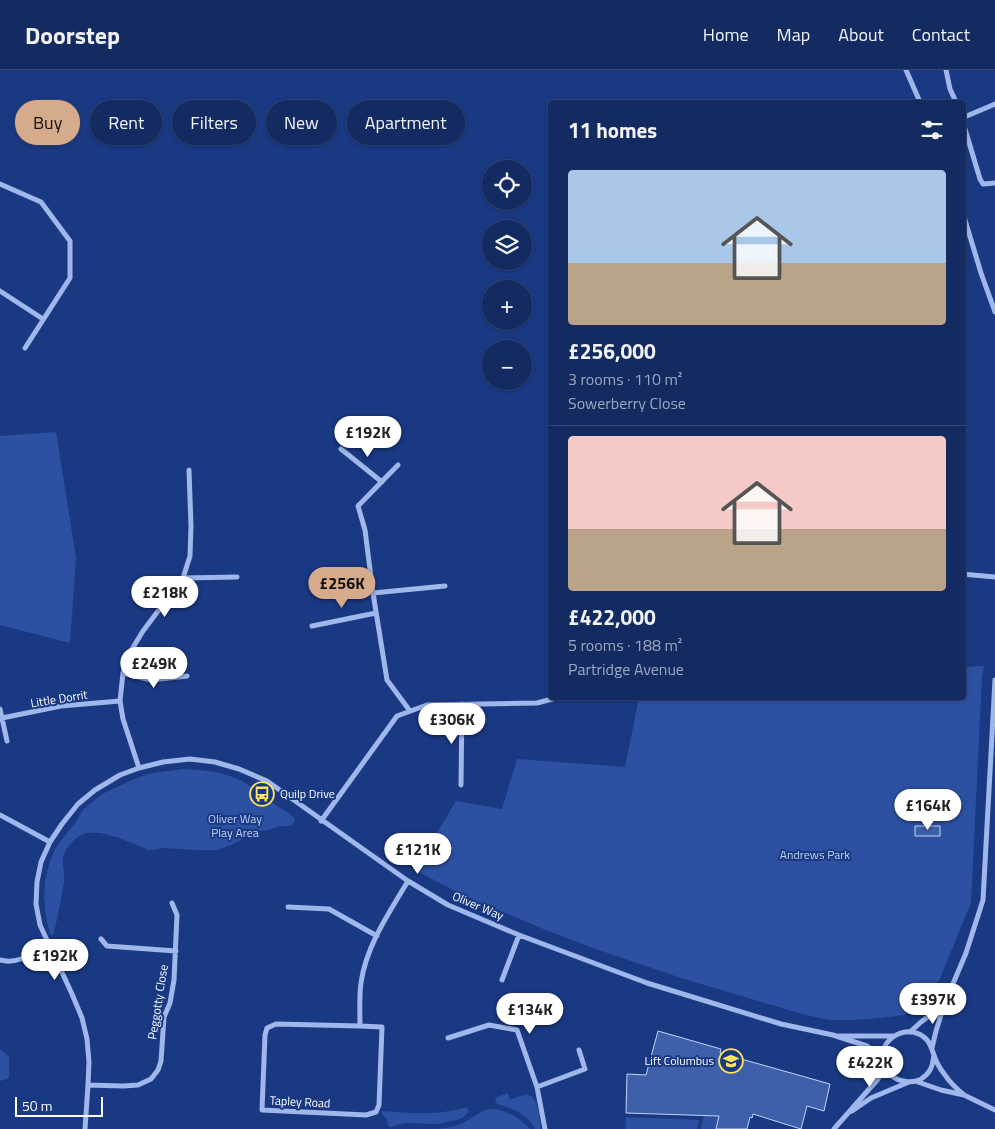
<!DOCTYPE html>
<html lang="en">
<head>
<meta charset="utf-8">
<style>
	:root { --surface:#142b62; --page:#21376b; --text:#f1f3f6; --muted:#9da7be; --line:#334777; --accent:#d6ab8b }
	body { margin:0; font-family:"Titillium Web",sans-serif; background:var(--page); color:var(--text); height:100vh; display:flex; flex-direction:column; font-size:19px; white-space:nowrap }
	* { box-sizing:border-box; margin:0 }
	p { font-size:16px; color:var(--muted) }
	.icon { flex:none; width:28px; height:28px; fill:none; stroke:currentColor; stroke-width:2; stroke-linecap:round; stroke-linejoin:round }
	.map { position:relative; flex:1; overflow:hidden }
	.panel { position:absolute; left:548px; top:30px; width:418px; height:600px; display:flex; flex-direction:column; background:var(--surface); border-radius:5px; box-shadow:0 1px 4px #0004,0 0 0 1px var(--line) }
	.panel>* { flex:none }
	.hud { position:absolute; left:15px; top:30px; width:458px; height:45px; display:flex; gap:10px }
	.fabs { position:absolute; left:482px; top:90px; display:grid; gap:10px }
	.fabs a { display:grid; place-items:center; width:50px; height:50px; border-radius:50%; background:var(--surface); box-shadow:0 1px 4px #0004,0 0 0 1px var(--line); font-size:25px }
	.scale { position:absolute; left:15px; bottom:12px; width:88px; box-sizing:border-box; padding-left:5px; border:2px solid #fff; border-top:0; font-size:14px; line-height:18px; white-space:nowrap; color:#fff; -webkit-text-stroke:4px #1a3983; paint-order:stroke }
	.price { position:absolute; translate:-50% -42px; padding:0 11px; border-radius:18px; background:#fff; color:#222; font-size:16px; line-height:32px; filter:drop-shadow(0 1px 2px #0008) }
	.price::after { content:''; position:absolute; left:50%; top:30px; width:15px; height:11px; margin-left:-8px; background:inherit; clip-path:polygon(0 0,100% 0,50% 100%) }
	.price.active { background:var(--accent); color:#111 }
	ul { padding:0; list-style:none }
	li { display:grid; align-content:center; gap:10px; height:265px; padding:0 20px }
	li+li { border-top:1px solid var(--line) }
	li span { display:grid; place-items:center; height:155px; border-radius:5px; color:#555 }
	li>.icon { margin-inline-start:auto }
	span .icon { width:90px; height:90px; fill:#fffc; stroke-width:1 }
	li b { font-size:21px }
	h2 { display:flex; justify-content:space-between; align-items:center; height:60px; padding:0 20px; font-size:21px }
	.pill { padding:0 18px; border-radius:22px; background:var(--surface); box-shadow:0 1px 4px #0004,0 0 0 1px var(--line); font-size:18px; line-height:45px }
	.pill.active { background:var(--accent); color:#111 }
	header { display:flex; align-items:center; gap:30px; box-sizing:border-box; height:70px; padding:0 25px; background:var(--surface); border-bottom:1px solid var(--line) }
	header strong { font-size:24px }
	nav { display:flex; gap:28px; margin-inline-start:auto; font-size:18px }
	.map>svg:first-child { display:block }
	.green { fill:#2d51a2 }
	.building { fill:#3e60aa; stroke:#c3d4f8 }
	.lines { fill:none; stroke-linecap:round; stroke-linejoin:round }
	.minor { stroke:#9fb7eb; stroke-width:5 }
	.labels { text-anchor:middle; stroke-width:4; stroke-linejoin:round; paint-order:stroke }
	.street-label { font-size:12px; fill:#fff; stroke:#1a3983 }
	.poi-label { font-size:12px; fill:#fff; stroke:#1a3983; text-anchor:start }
	.park-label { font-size:12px; fill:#c3d4f8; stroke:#1a3983 }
</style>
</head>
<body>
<header>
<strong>Doorstep</strong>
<nav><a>Home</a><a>Map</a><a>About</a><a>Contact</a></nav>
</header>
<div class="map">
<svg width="995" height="1059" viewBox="0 0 995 1059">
	<rect width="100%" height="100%" fill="#1a3983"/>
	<path class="green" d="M 56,362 L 76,488 L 70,573 L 0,555 L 0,366 Z
		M 984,596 L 982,606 L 971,833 L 933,925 L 925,935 L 914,941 L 904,945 L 870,949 L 849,950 L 829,950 L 802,944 L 681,908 L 590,877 L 541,858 L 463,825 L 415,800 L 456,731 L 502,739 L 517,689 L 625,697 L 639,628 L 962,628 L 963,597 Z
		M 184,699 C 204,700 224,702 242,711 C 254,718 266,728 277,736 C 284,741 292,743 295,750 L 293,754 L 288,756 L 280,756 L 268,760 L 258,761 L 231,775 L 217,780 L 196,780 L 164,778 L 149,780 L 117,767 C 112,767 111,765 106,764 C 100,763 89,762 83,764 C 76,767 66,777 64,784 C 61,792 65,802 64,811 C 61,830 58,847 53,865 L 51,865 L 47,853 L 44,827 L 45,811 L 50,791 L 56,777 L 76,752 L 83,740 L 102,724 L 139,707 L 153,703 Z
		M 0,979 L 9,987 L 9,1008 L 0,1011 Z
		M 508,1023 L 510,1030 C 515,1028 521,1025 526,1025 C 539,1025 539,1049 541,1059 L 535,1059 C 528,1044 512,1038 497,1034 L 495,1028 Z
		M 467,1037 L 469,1042 L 462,1048 L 453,1051 L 436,1054 L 404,1053 L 391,1057 L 389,1056 L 386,1048 L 381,1043 L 382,1041 C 410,1043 440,1046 467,1037 Z
		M 489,1039 C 506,1039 519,1047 530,1059 L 437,1059 C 445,1058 454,1057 461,1054 C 471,1049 479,1042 489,1039 Z
		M 704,1045 L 719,1046 L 716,1059 L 701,1059 Z
		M 626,1047 L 699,1050 L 697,1059 L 626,1059 Z"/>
	<path class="building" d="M 915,756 L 940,756 L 940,766 L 915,766 Z
		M 658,961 L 721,979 L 720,983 L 830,1014 L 824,1041 L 807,1036 L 801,1059 L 753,1044 L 752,1048 L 750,1047 L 747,1059 L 716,1059 L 719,1046 L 626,1043 L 627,1004 L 646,1005 Z"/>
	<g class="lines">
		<path class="minor" d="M 906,0 L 920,32
			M 946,0 L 950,19 L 956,32
			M 962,48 L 995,34
			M 962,49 L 980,109 L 983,114 L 995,113
			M 0,114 L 41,132 L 70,171 L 70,208 L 25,278
			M 962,140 L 981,203 L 995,242
			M 0,221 L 43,249
			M 341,379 L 382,412
			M 398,395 L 358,436 L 365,460 L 373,523 L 387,610 L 410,641
			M 962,504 L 995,507
			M 183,508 L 237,507
			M 373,523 L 445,516
			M 312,556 L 376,543
			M 123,603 L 151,610 L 187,606
			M 0,639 L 7,671
			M 2,648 L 61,636 L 120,631
			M 139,698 L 123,649 L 120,631 L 123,603 L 129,584 L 143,561 L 183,508 L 190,486 L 191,456 L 189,400
			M 461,715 L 462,634
			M 0,745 L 50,772
			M 321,751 L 397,646 L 427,635 L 537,633 L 556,628
			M 288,837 L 329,839 L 377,866
			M 101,869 L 107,876 L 176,881
			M 0,890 C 17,895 34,883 48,875
			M 502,910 L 519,865
			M 360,956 L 276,954 L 267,958 L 265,965 L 262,1040 L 366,1045 L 376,1042 L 379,1035 L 382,957 L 360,956 C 360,942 359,927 361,913 C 366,876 389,843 408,811
			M 910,962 L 921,952 L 944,935
			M 839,966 L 893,966
			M 448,968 L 489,955 L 517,960 L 537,1017 L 545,1059
			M 932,978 L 936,961 L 944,935 L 966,883 L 983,830 L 995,610
			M 934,985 C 933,990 933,995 930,1000 C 920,1017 895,1015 885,998 C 872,975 904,950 925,968 C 931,973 931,978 934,985 C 936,992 941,1000 945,1005 C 950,1013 957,1019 964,1025
			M 915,1011 L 941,1020 L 964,1025 L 995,1040
			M 88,1015 L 123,1016 L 138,1015 L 151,1009 L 158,1000 L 161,991 L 164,947 L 170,933 L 174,910 L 177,845 L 172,833
			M 537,1017 L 585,999 L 579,980
			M 852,1041 L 871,1028 L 909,1012
			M 85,1059 L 88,1015 L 89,992 L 87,969 L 82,948 L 72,924 L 40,855 L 36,834 L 37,812 L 41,792 L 50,772 L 62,754 L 78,734 L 95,720 L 120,705 L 139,698 L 163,692 L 190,689 L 215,692 L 239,699 L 267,711 L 408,811 L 448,835 L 519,865 L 647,913 L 781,954 L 833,965 L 867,976 L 883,987
			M 834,1059 L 878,1009 L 885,998"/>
	</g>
	<defs>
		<g id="bus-ring" transform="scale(1.25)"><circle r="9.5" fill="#1a3983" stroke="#fde45a" stroke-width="1.5"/><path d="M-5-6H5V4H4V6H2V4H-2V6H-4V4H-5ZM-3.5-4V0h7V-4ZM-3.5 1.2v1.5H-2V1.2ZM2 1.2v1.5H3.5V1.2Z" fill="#fde45a"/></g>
		<g id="school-ring" transform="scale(1.25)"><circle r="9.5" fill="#1a3983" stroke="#fde45a" stroke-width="1.5"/><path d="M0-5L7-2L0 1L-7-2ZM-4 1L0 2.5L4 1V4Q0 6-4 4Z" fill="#fde45a"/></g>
	</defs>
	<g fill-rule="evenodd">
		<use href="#bus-ring" x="262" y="724"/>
		<use href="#school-ring" x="731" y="991"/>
	</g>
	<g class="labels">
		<g class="street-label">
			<text transform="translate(59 629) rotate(-9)" y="4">Little Dorrit</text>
			<text transform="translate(478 836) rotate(23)" y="4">Oliver Way</text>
			<text transform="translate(158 932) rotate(-81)" y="4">Peggotty Close</text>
			<text transform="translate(300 1032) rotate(3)" y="4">Tapley Road</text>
		</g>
		<g class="poi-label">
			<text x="280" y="728">Quilp Drive</text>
			<text x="714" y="995" text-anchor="end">Lift Columbus</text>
		</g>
		<g class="park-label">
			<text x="235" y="753">Oliver Way<tspan x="235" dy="14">Play Area</tspan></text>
			<text x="815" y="789">Andrews Park</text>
		</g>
	</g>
</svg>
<div class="fabs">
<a><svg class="icon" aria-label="locate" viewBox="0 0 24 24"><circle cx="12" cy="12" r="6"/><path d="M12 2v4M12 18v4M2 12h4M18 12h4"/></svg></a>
<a><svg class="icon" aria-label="layers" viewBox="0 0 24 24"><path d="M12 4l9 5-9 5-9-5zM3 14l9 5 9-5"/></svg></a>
<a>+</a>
<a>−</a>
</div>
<div class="scale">50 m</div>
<b class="price" style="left:368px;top:388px">£192K</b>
<b class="price active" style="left:342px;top:539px">£256K</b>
<b class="price" style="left:165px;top:548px">£218K</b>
<b class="price" style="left:154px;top:619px">£249K</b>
<b class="price" style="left:452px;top:675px">£306K</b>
<b class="price" style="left:928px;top:761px">£164K</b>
<b class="price" style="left:418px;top:805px">£121K</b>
<b class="price" style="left:55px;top:911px">£192K</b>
<b class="price" style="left:933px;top:955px">£397K</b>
<b class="price" style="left:530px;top:965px">£134K</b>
<b class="price" style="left:870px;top:1018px">£422K</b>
<div class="hud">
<a class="pill active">Buy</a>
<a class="pill">Rent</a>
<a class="pill">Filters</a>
<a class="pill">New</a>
<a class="pill">Apartment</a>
</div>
<section class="panel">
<h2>11 homes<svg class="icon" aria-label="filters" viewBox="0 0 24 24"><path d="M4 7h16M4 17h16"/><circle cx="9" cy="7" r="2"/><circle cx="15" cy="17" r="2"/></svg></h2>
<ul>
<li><span style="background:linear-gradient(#a9c7e8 60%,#b9a48a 0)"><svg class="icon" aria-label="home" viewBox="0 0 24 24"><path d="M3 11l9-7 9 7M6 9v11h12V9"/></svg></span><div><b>£256,000</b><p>3 rooms · 110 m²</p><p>Sowerberry Close</p></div></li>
<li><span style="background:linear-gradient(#f6c9c9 60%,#b9a48a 0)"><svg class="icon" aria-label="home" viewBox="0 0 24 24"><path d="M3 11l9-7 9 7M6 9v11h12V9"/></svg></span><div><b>£422,000</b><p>5 rooms · 188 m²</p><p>Partridge Avenue</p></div></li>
</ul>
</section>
</div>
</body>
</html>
